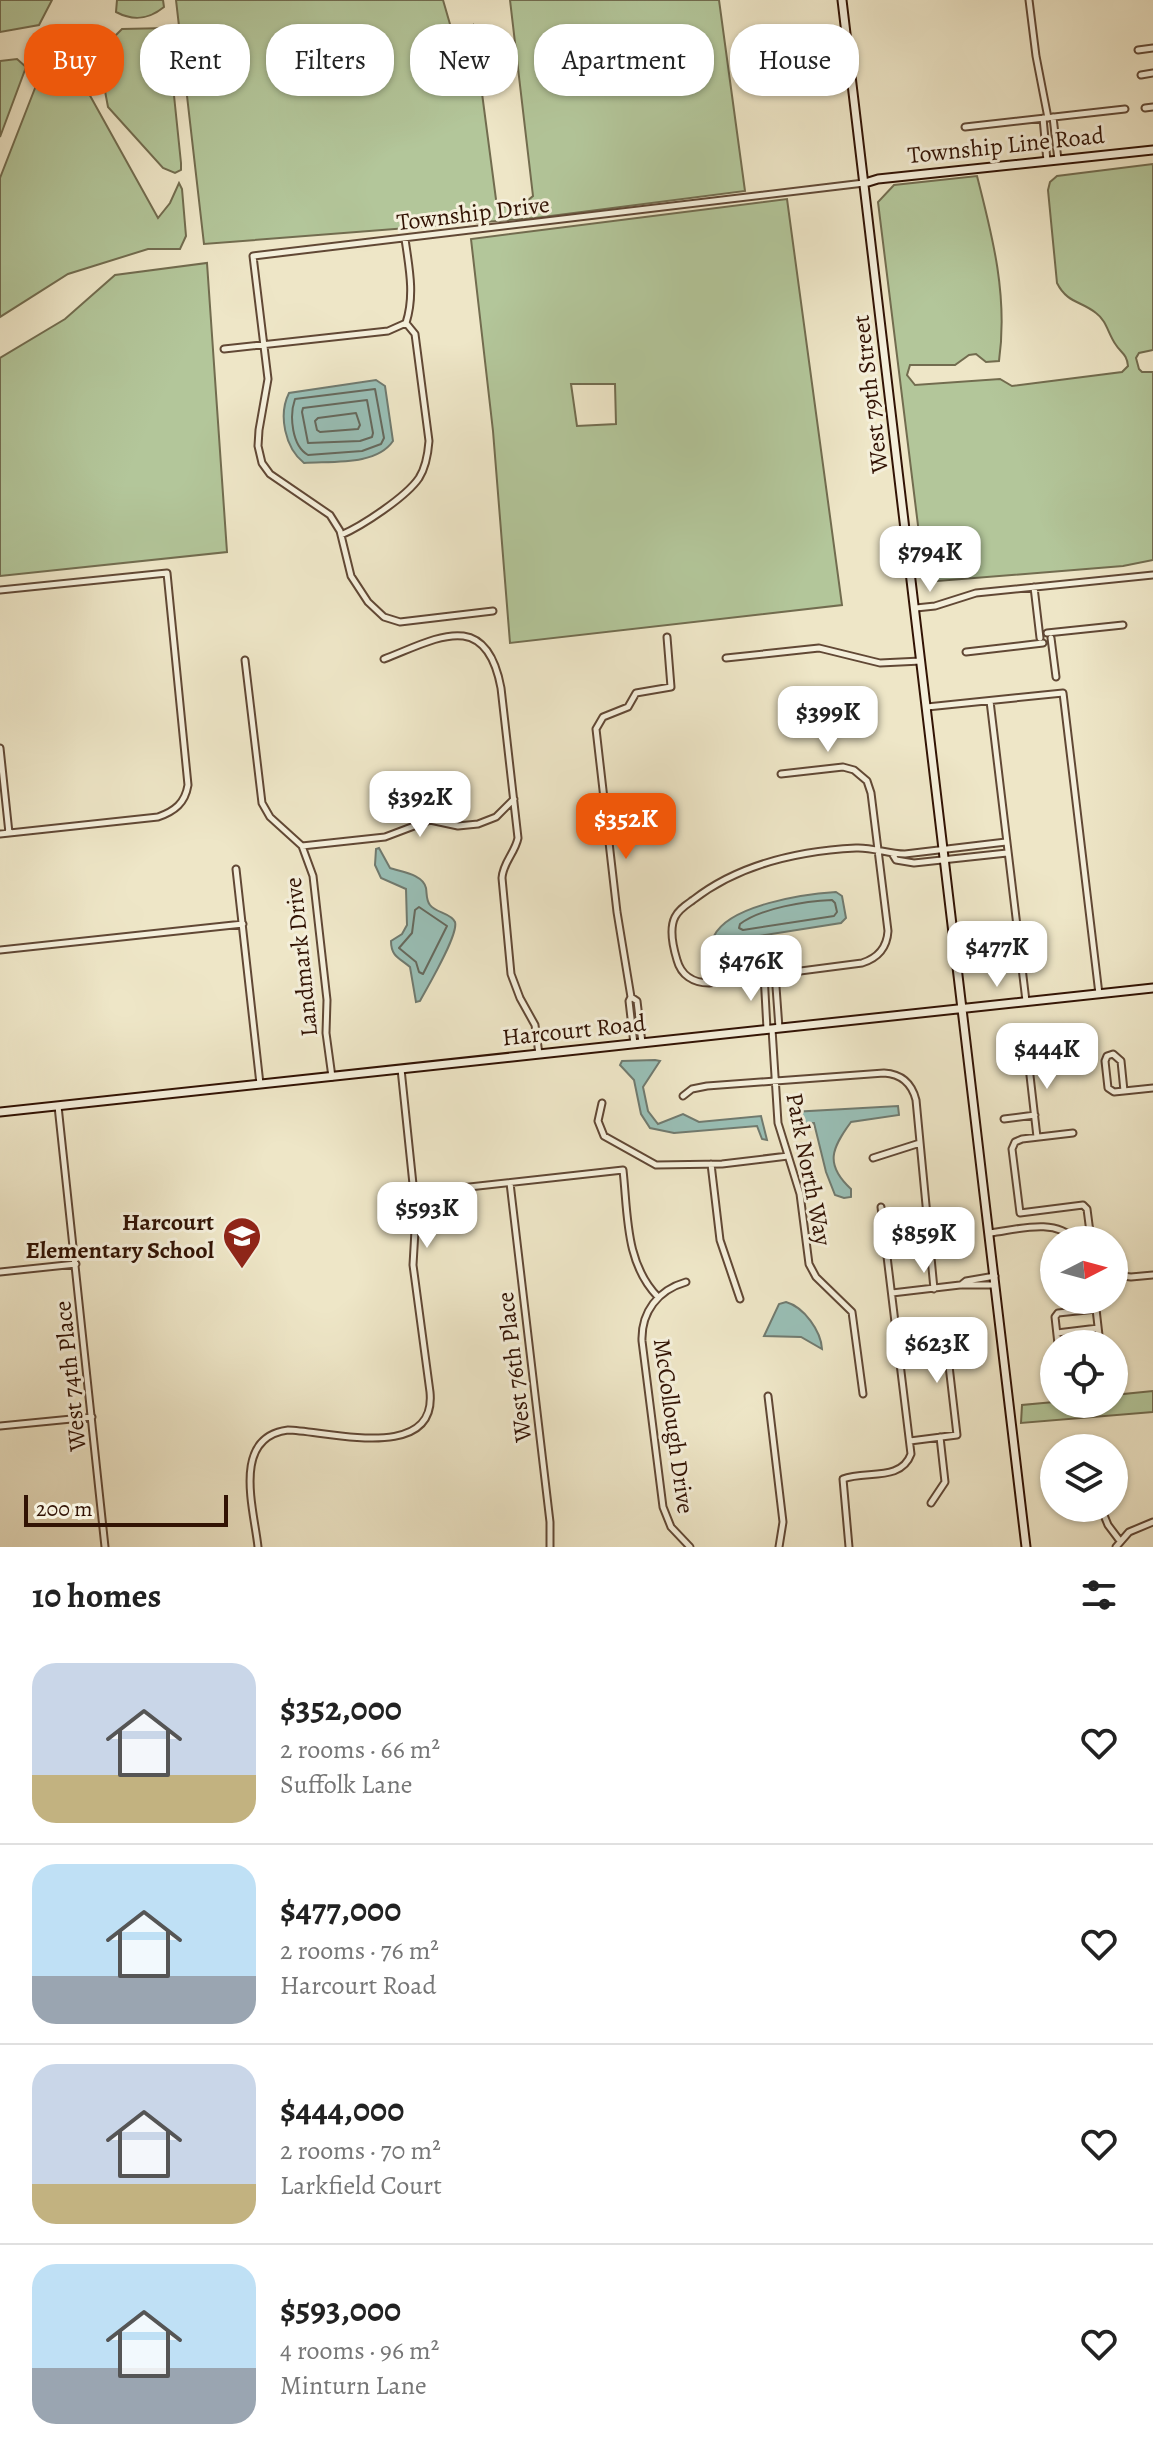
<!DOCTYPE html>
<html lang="en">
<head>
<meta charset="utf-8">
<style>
	:root { --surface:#fff; --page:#f6f6f6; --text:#222; --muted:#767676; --line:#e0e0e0; --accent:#ea580c }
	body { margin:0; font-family:Alegreya,serif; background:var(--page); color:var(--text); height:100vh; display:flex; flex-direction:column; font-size:30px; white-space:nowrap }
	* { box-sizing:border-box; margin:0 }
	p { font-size:26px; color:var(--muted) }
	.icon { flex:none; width:44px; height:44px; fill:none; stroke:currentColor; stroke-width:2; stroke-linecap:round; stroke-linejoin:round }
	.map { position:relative; height:1547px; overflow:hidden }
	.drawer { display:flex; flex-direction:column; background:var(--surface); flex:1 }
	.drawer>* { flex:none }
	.banner { position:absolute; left:24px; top:24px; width:1106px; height:72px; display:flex; gap:16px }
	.needle { width:52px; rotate:84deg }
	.buttons { position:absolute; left:1040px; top:1226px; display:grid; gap:16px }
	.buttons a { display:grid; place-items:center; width:88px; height:88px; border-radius:50%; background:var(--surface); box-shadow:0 2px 6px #0004; font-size:40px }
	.scale { position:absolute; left:24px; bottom:20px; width:204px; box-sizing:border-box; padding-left:8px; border:4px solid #321304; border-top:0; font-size:22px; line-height:28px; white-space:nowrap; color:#321304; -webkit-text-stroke:6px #f4efdb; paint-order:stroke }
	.price { position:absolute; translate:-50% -68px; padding:0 18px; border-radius:16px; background:#fff; color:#222; font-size:26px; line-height:52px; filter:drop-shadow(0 2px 4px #0008) }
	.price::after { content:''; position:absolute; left:50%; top:48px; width:24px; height:18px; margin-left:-12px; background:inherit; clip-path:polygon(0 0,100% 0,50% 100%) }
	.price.selected { background:var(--accent); color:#fff }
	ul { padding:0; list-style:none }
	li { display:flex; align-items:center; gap:24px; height:200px; padding:0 32px }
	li+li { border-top:2px solid var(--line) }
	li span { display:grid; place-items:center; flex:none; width:224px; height:160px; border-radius:24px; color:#555 }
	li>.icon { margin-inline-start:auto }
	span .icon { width:96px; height:96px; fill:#fffc; stroke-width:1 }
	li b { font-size:34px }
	h2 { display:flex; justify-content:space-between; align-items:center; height:96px; padding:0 32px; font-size:34px }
	.chip { padding:0 28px; border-radius:32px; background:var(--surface); box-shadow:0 2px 6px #0004; font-size:28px; line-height:72px }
	.chip.selected { background:var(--accent); color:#fff }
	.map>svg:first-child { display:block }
	.green { fill:#b3c69a; stroke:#726c4f; stroke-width:2; fill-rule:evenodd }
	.water { fill:#99bfb6; stroke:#707a6f; stroke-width:2 }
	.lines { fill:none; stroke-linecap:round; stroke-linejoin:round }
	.shore { stroke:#66695d; stroke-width:2 }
	.street-casing { stroke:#614835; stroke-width:9 }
	.secondary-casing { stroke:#321304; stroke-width:11 }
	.street { stroke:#f4efdb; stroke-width:5 }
	.secondary { stroke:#f4efdb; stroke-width:7 }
	.labels { text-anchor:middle; stroke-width:6; stroke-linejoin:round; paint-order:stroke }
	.street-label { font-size:24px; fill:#321304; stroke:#f4efdb }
	.poi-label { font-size:24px; font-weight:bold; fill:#321304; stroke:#f4efdb; text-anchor:end }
</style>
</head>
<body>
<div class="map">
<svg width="1153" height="1547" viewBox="0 0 1153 1547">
	<rect width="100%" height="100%" fill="#eee6c7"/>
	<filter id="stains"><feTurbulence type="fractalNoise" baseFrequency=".0025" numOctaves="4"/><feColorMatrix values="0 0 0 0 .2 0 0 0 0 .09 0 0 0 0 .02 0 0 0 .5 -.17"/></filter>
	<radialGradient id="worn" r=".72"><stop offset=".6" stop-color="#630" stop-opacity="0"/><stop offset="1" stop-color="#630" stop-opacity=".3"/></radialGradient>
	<path class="green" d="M 0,0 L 52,0 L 39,25 L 0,32 Z
		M 117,0 L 163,0 L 164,7 C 148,20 133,21 116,12 Z
		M 176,0 L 443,0 L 454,38 L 473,25 L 497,207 L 522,205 L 533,196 L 510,0 L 719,0 L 745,191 L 535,218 L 204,244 Z
		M 167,28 L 181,163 L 181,170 L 175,173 L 163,168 L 108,107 L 105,91 L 113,69 L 114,37 L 122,29 Z
		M 17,59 L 26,67 L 0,137 L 0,61 Z
		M 78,74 L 158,218 L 170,203 L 179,183 L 182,189 L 186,236 L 180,249 L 148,249 L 68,274 L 0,317 L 0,178 L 37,83 Z
		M 1153,164 L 1153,350 L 1139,353 L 1136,358 L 1139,369 L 1142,372 L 1153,372 L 1153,560 L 1123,566 L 925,582 L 878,202 L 894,185 L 977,176 C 993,238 1008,297 999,361 L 986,362 L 976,354 L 969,355 L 955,365 L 910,365 L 907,375 L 915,385 L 1000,379 L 1012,386 L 1122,372 L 1128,366 C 1127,354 1121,353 1116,345 C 1108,334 1107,321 1096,313 C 1081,301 1067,303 1057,283 L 1048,190 L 1050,182 L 1057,176 Z
		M 787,199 L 842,605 L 510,643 L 493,431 L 471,239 ZM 571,384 L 615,384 L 616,424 L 577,426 Z
		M 207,263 L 227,552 L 0,576 L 0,358 L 65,319 L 115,275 Z
		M 1153,1391 L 1153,1412 L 1021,1423 L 1022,1405 L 1054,1402 L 1114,1404 L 1114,1395 Z"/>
	<path class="water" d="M 376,380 L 385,386 L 393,441 C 376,466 332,461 304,463 C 285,448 278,415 289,393 Z
		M 379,848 L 390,868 C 401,872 423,874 426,888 C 427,894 426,900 430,905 C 436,913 451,913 455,922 C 459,934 427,988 420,1001 L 416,1002 L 410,967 C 400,958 391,957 391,941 L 402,934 L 407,925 L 406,889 L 381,878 L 375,865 L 376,849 Z
		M 836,892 L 842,896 L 846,918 L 841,923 L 721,942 L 714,936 C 729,905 804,894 836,892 Z
		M 655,1060 L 660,1061 L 643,1087 L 648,1111 L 658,1124 L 683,1114 L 699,1122 L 761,1116 L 767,1140 L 762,1139 L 757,1126 L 674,1133 L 650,1128 L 641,1114 L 634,1080 L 620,1065 L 622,1061 Z
		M 898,1106 L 899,1115 L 851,1122 C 832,1148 824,1164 851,1189 L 851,1197 L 844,1198 L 835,1195 L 826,1172 L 814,1123 L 793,1124 L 792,1112 Z
		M 786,1302 C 804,1307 821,1331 822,1349 L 801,1337 L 764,1336 L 779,1304 Z"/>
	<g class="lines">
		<path class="shore" d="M 375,389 L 384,438 L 381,444 L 362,451 L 308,455 C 292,446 289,416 295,399 Z
			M 367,400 L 373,433 L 372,437 L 360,441 L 308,443 L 302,412 L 303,408 Z
			M 356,413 L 360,425 L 358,429 L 320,432 L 317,430 L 315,421 L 318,418 Z
			M 832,900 L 835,903 L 837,912 L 834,916 L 743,930 L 739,928 L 740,924 C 761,908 806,901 832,900 Z
			M 419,907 L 447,926 L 423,974 L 419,972 L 416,962 L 399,948 L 412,933 L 415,910 Z"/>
		<g class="street-casing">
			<path id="street" d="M 1029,0 L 1036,56 L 1048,118
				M 1138,50 L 1153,48
				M 1141,75 L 1153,73
				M 1145,108 L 1153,107
				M 1053,117 L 1058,160
				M 1043,118 L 1047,161
				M 965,127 L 1125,109
				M 224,349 L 388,331 L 406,323 C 415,295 409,267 405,239
				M 341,535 C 362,526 406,497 419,478 C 426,467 428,454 429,441 L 415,334 L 406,323
				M 1034,587 L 1040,638
				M 0,590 L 167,573 L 188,785 C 185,803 175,811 158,817 L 0,834
				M 916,608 L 935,606 L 976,593 L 1153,575
				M 493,611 L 400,622 L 384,617 L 368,602 L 351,576 L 340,531 L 330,515 L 270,474 L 262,463 L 258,446 L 259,430 L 268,379 L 253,256 L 864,183
				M 1047,633 L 1123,625
				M 1051,638 L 1056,677
				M 966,652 L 1043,643
				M 726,658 L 819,648 L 880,663 L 921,661
				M 384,659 C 436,639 486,607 501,688 L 518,838 C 515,853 503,862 502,878 L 511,974 L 520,998 L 535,1025 L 539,1054
				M 245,660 L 262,803 L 270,817 L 302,846 L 313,876 L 327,1000 L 326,1033 L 332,1077
				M 990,701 L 1026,1001
				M 927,707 L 1063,693 L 1099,994
				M 0,748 L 9,833
				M 781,774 L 843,767 L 854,770 L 867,781 L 871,793 L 888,931 C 887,947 878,958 862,963 L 709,983 C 693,983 681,975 677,960 C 673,947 669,929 675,917 C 679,909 686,905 693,900 C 739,864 798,851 856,848 C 872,847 888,854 905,854 L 1006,842
				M 302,846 L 385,837 L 430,820 L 458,826 L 478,824 L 496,817 L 514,799
				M 893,855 L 896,860 L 914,863 L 1007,853
				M 236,869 L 260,1084
				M 0,950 L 243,924
				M 775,973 L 779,1028
				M 764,974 L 767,1029
				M 631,997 L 629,1001 L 634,1044
				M 772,1029 L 778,1123 L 800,1194 L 809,1264 L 816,1277 L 852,1312 L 863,1394
				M 642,1043 L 637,1001 L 631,997 L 617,912 L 596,729 L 603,717 L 628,707 L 636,693 L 671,687 L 667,637
				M 1113,1054 L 1121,1061 L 1124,1091 L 1114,1092 L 1108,1088 L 1105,1061 L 1107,1056 Z
				M 1124,1091 L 1153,1088
				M 683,1096 L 692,1089 L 707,1086 L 884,1073 C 902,1074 912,1084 916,1100 L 934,1289
				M 602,1103 L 598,1121 L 604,1136 L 656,1165 L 722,1164 L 788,1156
				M 58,1106 L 105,1547
				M 1004,1119 L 1035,1115
				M 1073,1133 L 1022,1139 L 1015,1142 L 1012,1149 L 1020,1213 L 1083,1205 L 1087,1209 L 1091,1240
				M 1037,1137 L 1028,1058 L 1034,1051 L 1059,1048
				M 873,1158 L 920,1143
				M 711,1164 L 720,1240 L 740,1299
				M 510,1183 L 550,1522 L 550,1547
				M 415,1193 L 623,1170 C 628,1215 625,1263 658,1297
				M 990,1233 C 1016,1230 1055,1217 1075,1240
				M 0,1272 L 76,1264
				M 1114,1275 L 1131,1277 L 1153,1275
				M 686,1282 C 658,1290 641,1312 642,1341 L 663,1507 L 671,1527 L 690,1547
				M 961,1285 L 966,1281 L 995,1276
				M 892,1293 L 960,1285 L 994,1285
				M 1057,1333 L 1098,1328
				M 898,1337 L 945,1331 L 957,1435 L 910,1441
				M 1058,1344 L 1055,1317 L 1058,1313 L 1096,1309 L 1100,1344
				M 768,1396 L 783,1522 L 779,1547
				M 0,1426 L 92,1417
				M 931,1503 L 945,1482 L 940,1437
				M 1101,1508 L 1108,1525 L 1120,1541
				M 258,1547 C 254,1509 231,1437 288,1430 C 328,1431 437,1463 430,1392 L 413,1265 L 416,1213 L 401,1069
				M 849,1547 L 843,1479 C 865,1470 901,1482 911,1454 L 881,1207
				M 1116,1547 L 1129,1532 L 1153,1522"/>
		</g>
		<g class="secondary-casing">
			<path id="secondary" d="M 842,0 L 1026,1547
				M 865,183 L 878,179 L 1153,150
				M 0,1112 L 1153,988"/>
		</g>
		<use href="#street" class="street"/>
		<use href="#secondary" class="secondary"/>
	</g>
	<defs>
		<g id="school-pin" transform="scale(2)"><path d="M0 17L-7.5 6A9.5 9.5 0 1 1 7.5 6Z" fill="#8f2418" stroke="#f4efdb"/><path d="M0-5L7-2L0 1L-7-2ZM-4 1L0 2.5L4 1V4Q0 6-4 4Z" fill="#fff"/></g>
	</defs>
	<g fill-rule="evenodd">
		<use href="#school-pin" x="242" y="1236"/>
	</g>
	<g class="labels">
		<g class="street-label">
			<text transform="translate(1006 145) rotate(-6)" y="8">Township Line Road</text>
			<text transform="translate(473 213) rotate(-7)" y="8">Township Drive</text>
			<text transform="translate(870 394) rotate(-97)" y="8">West 79th Street</text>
			<text transform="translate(301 957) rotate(-96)" y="8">Landmark Drive</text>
			<text transform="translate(574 1030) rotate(-6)" y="8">Harcourt Road</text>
			<text transform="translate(809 1169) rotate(79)" y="8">Park North Way</text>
			<text transform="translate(514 1367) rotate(-97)" y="8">West 76th Place</text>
			<text transform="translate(70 1376) rotate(-96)" y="8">West 74th Place</text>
			<text transform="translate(674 1426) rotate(82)" y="8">McCollough Drive</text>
		</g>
		<g class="poi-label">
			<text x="214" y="1230">Harcourt<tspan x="214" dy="28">Elementary School</tspan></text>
		</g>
	</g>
	<rect width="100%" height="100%" filter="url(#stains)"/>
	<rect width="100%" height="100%" fill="url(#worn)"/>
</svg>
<div class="buttons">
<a><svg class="needle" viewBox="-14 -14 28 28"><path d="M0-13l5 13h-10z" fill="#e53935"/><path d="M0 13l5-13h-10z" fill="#767676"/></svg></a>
<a><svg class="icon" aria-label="locate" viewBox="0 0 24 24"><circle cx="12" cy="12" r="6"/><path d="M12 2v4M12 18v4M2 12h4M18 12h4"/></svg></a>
<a><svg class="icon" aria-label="layers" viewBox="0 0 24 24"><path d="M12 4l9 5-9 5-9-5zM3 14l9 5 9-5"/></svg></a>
</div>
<div class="scale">200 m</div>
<b class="price" style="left:930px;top:594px">$794K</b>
<b class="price" style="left:828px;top:754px">$399K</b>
<b class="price" style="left:420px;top:839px">$392K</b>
<b class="price selected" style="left:626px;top:861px">$352K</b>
<b class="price" style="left:997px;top:989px">$477K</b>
<b class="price" style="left:751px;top:1003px">$476K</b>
<b class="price" style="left:1047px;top:1091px">$444K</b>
<b class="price" style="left:427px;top:1250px">$593K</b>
<b class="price" style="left:924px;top:1275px">$859K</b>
<b class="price" style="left:937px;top:1385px">$623K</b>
<div class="banner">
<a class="chip selected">Buy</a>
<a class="chip">Rent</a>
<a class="chip">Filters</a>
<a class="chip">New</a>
<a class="chip">Apartment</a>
<a class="chip">House</a>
</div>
</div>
<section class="drawer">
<h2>10 homes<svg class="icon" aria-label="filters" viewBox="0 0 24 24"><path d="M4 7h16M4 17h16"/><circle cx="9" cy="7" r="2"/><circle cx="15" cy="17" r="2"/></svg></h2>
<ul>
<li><span style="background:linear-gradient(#c9d6e8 70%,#c2b280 0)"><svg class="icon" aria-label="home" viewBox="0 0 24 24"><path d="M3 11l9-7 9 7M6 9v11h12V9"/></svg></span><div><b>$352,000</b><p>2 rooms · 66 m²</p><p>Suffolk Lane</p></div><svg class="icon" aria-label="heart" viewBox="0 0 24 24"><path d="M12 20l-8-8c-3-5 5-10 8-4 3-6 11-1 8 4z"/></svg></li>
<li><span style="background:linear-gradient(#bfe0f5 70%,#9aa5b1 0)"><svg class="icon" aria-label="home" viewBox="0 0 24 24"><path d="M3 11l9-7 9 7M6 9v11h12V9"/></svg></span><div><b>$477,000</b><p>2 rooms · 76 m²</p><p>Harcourt Road</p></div><svg class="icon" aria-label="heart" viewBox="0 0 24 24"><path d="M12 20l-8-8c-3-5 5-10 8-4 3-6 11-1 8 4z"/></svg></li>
<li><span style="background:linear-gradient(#c9d6e8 75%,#c2b280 0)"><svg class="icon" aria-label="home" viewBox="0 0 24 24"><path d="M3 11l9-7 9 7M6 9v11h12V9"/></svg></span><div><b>$444,000</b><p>2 rooms · 70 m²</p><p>Larkfield Court</p></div><svg class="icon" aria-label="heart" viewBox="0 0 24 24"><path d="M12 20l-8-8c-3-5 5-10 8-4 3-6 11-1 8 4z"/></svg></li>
<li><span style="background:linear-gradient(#bfe0f5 65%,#9aa5b1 0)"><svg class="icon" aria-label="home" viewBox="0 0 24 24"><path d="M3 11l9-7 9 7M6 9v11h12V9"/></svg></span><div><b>$593,000</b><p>4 rooms · 96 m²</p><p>Minturn Lane</p></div><svg class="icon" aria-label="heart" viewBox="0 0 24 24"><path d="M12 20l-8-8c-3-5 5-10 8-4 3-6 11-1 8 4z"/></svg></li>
</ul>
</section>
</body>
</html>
